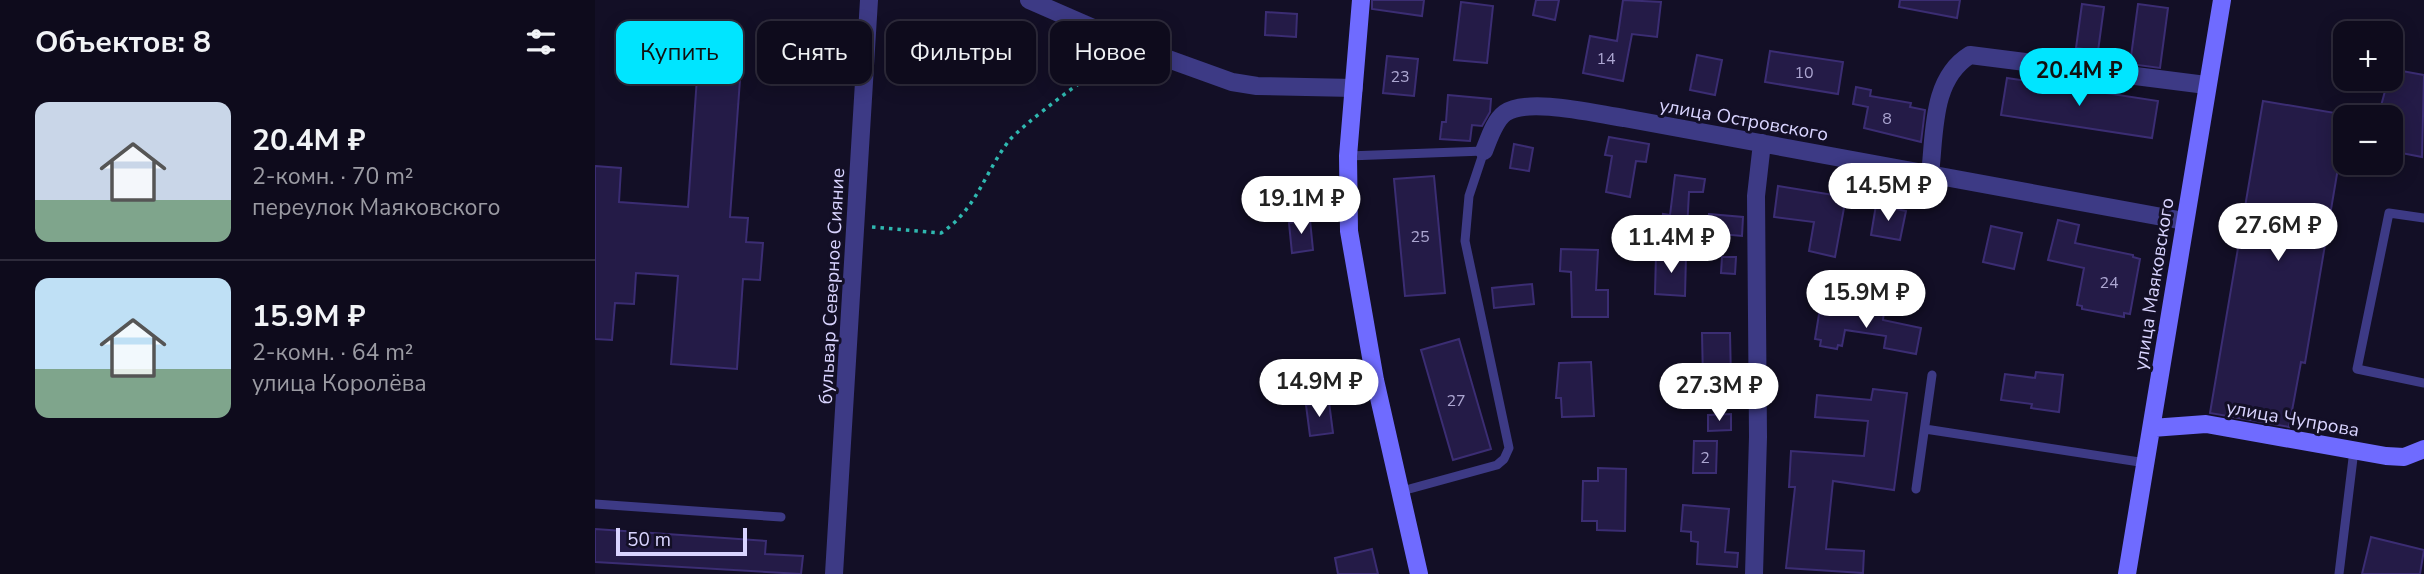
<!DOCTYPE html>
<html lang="ru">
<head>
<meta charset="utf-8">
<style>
	:root { --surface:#0e0b1c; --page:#1c1929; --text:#f1f3f6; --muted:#9b9ba3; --line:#2e2b3b; --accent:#00e5ff }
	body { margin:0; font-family:"Nunito Sans",sans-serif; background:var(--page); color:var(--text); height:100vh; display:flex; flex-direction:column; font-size:26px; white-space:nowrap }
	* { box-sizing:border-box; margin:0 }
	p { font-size:23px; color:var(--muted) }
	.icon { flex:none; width:38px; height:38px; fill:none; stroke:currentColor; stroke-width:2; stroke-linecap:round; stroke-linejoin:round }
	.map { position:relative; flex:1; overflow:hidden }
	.drawer { display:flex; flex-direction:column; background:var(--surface); width:595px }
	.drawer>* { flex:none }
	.hud { position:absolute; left:21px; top:21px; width:665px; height:63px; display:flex; gap:14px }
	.controls { position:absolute; left:1738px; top:21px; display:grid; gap:14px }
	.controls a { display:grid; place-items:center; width:70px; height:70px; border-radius:14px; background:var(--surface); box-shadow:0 4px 18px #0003,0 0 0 2px var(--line); font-size:35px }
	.scale { position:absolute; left:21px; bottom:18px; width:131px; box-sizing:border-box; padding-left:7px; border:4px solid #d9d4ff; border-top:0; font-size:19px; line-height:24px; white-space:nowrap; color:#d9d4ff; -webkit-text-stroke:5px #130f26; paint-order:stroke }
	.price { position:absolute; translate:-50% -60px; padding:0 16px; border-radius:24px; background:#fff; color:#222; font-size:23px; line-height:46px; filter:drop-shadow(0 2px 4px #0008) }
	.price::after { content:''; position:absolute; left:50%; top:42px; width:21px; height:16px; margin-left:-10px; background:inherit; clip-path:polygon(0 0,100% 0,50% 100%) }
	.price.on { background:var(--accent); color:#111 }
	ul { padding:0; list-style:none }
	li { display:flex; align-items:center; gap:21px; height:175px; padding:0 35px }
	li+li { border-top:2px solid var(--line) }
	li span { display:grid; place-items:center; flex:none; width:196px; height:140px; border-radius:14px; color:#555 }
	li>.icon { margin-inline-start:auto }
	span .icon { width:84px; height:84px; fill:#fffc; stroke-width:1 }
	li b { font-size:30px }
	h2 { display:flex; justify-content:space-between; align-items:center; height:84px; padding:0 35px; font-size:30px }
	.pill { padding:0 24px; border-radius:14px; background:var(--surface); box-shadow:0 4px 18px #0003,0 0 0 2px var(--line); font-size:24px; line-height:63px }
	.pill.on { background:var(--accent); color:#111 }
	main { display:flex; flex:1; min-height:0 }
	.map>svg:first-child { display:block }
	.building { fill:#241b47; stroke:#3b2d73; stroke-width:2 }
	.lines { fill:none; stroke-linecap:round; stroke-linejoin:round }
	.path { stroke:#2fb8b0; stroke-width:3.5; stroke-dasharray:3.5 5; stroke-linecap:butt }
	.lane { stroke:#3d3a85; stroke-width:9 }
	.street { stroke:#3d3a85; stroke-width:18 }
	.secondary { stroke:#6f6bff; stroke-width:18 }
	.labels { text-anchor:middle; stroke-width:6; stroke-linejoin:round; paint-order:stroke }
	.number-label { font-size:16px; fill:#aca6d1 }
	.street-label { font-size:19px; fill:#d9d4ff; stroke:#130f26 }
</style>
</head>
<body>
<main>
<section class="drawer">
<h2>Объектов: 8<svg class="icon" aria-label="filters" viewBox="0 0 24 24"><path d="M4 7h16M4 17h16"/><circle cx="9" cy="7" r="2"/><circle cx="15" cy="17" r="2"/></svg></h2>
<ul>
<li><span style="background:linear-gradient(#c9d6e8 70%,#7fa58c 0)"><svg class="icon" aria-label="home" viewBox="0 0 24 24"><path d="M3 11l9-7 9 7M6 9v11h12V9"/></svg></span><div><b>20.4M ₽</b><p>2-комн. · 70 m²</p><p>переулок Маяковского</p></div></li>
<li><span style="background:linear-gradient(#bfe0f5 65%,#7fa58c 0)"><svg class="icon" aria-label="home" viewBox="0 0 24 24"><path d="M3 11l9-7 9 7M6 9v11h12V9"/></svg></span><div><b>15.9M ₽</b><p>2-комн. · 64 m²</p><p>улица Королёва</p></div></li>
</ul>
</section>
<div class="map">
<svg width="1829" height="574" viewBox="0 0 1829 574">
	<rect width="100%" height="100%" fill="#130f26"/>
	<path class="building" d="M 777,0 L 829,0 L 827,16 L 777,9 Z
		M 941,0 L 964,0 L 960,20 L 938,15 Z
		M 1028,0 L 1066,2 L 1062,37 L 1037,34 L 1028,81 L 988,73 L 995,36 L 1022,41 Z
		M 1305,0 L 1365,0 L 1362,18 L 1304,7 Z
		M 866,2 L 898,6 L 892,63 L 859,60 Z
		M 1487,4 L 1509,7 L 1503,51 L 1481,48 Z
		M 1543,4 L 1573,8 L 1565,68 L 1535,64 Z
		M 671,12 L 702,14 L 701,37 L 670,35 Z
		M 1175,51 L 1248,62 L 1243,94 L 1170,82 Z
		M 1102,55 L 1127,60 L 1120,95 L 1095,90 Z
		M 792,56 L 823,59 L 819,96 L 788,93 Z
		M 103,63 L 146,66 L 135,217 L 153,218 L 151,242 L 168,243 L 165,280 L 148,279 L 142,369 L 76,364 L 83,276 L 41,273 L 39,304 L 20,303 L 17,340 L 0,339 L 0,166 L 26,168 L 24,202 L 93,207 Z
		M 1796,69 L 1829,75 L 1827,157 L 1796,151 L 1796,117 L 1783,117 Z
		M 1412,78 L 1563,101 L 1557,138 L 1406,115 Z
		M 1261,87 L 1276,90 L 1275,96 L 1316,103 L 1315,107 L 1330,110 L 1326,142 L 1269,128 L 1273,107 L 1258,104 Z
		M 853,95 L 896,99 L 895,112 L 887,126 L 877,125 L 875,141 L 845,139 L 847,122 L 851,122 Z
		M 1668,101 L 1752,115 L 1710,363 L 1706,362 L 1694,427 L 1615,413 Z
		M 1014,137 L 1054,144 L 1051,162 L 1041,161 L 1035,197 L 1011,192 L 1017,156 L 1010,155 Z
		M 919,144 L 938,148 L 934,171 L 915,168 Z
		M 1080,175 L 1110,179 L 1108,192 L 1094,192 L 1092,230 L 1067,227 L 1068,214 L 1075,215 Z
		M 839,176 L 850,293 L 810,296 L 799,179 Z
		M 1183,186 L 1251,197 L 1240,257 L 1214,251 L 1219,222 L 1179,217 Z
		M 1281,205 L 1311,211 L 1305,240 L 1276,235 Z
		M 1114,214 L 1148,217 L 1147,236 L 1115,233 Z
		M 715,220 L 718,250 L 697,253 L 694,223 Z
		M 1463,220 L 1484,225 L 1480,243 L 1538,255 L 1538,257 L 1545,259 L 1535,314 L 1529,313 L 1529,317 L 1487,309 L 1487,306 L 1482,305 L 1489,268 L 1453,260 Z
		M 1396,226 L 1427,233 L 1419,269 L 1388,262 Z
		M 966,249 L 1003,250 L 1001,290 L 1013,290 L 1013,317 L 977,317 L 976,272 L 965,271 Z
		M 1061,254 L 1091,255 L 1090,296 L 1060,294 Z
		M 1127,257 L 1141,257 L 1140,274 L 1126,273 Z
		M 937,284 L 939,304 L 899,308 L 897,288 Z
		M 1225,308 L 1274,317 L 1275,309 L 1289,312 L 1288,320 L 1326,328 L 1321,354 L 1289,348 L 1291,336 L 1250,330 L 1247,346 L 1243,345 L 1242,349 L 1225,346 L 1226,340 L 1220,339 Z
		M 1107,333 L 1135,333 L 1136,380 L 1108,380 Z
		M 864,339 L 896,449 L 858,460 L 826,350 Z
		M 996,362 L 999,416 L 967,417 L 966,398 L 961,398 L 964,363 Z
		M 1441,372 L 1468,375 L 1464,412 L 1436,408 L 1437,404 L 1406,400 L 1410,374 L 1440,378 Z
		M 1278,389 L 1312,393 L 1299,490 L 1238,481 L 1231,549 L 1269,551 L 1268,573 L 1191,568 L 1200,487 L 1194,487 L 1196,451 L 1269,456 L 1273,421 L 1220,417 L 1222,395 L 1276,400 Z
		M 734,402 L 738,433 L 715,436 L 711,405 Z
		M 1136,414 L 1136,430 L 1113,431 L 1113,415 Z
		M 1099,441 L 1122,441 L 1121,473 L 1098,473 Z
		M 1003,468 L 1031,469 L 1030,531 L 1002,530 L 1002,521 L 987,521 L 988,481 L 1003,481 Z
		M 1088,505 L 1134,509 L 1130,552 L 1143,553 L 1142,567 L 1102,564 L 1103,542 L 1096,541 L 1096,532 L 1086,531 Z
		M 0,529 L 171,541 L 170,554 L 208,556 L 206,574 L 0,562 Z
		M 1776,537 L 1829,550 L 1825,574 L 1767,574 Z
		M 777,549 L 783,574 L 743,574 L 740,558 Z"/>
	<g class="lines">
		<path class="path" d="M 277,227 L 346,233 C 381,210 389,174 413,142 C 425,126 507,64 525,58"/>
		<path class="lane" d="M 753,156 L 889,151 L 874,196 L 870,241 L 914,448 L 909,459 L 902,465 L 807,491
			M 1829,218 L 1794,213 L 1762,369 L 1829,383
			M 1330,429 L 1551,463
			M 1321,489 L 1337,375
			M 0,504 L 186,517
			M 1744,574 L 1759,450"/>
		<path class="street" d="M 434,0 L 551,51 L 637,82 L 662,86 L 759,88
			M 889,151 C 894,139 899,121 910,113 C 933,97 1001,114 1029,118 L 1589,221
			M 1335,174 C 1340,133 1336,79 1375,55 L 1611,85
			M 239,574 L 274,0
			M 1159,574 L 1163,437 L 1161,196 L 1167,143"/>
		<path class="secondary" d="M 766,0 L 753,156 L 754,231 L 780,380 L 824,574
			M 1557,428 L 1611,424 L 1791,456 L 1809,457 L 1829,449
			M 1532,574 L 1627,0"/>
	</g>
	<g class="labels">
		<g class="number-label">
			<text x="1011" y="64">14</text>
			<text x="1209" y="78">10</text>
			<text x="805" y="82">23</text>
			<text x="1292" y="124">8</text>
			<text x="825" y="242">25</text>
			<text x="1514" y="288">24</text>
			<text x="861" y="406">27</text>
			<text x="1110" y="463">2</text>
		</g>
		<g class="street-label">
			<text transform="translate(1149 119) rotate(10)" y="7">улица Островского</text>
			<text transform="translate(1558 284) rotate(-81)" y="7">улица Маяковского</text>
			<text transform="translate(236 286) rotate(-87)" y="7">бульвар Северное Сияние</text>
			<text transform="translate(1698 418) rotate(10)" y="7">улица Чупрова</text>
		</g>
	</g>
</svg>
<div class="controls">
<a>+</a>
<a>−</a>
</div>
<div class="scale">50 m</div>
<b class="price on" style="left:1484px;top:108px">20.4M ₽</b>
<b class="price" style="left:1293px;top:223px">14.5M ₽</b>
<b class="price" style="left:706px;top:236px">19.1M ₽</b>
<b class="price" style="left:1683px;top:263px">27.6M ₽</b>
<b class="price" style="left:1076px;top:275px">11.4M ₽</b>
<b class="price" style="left:1271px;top:330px">15.9M ₽</b>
<b class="price" style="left:724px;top:419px">14.9M ₽</b>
<b class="price" style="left:1124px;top:423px">27.3M ₽</b>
<div class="hud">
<a class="pill on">Купить</a>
<a class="pill">Снять</a>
<a class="pill">Фильтры</a>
<a class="pill">Новое</a>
</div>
</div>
</main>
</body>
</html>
